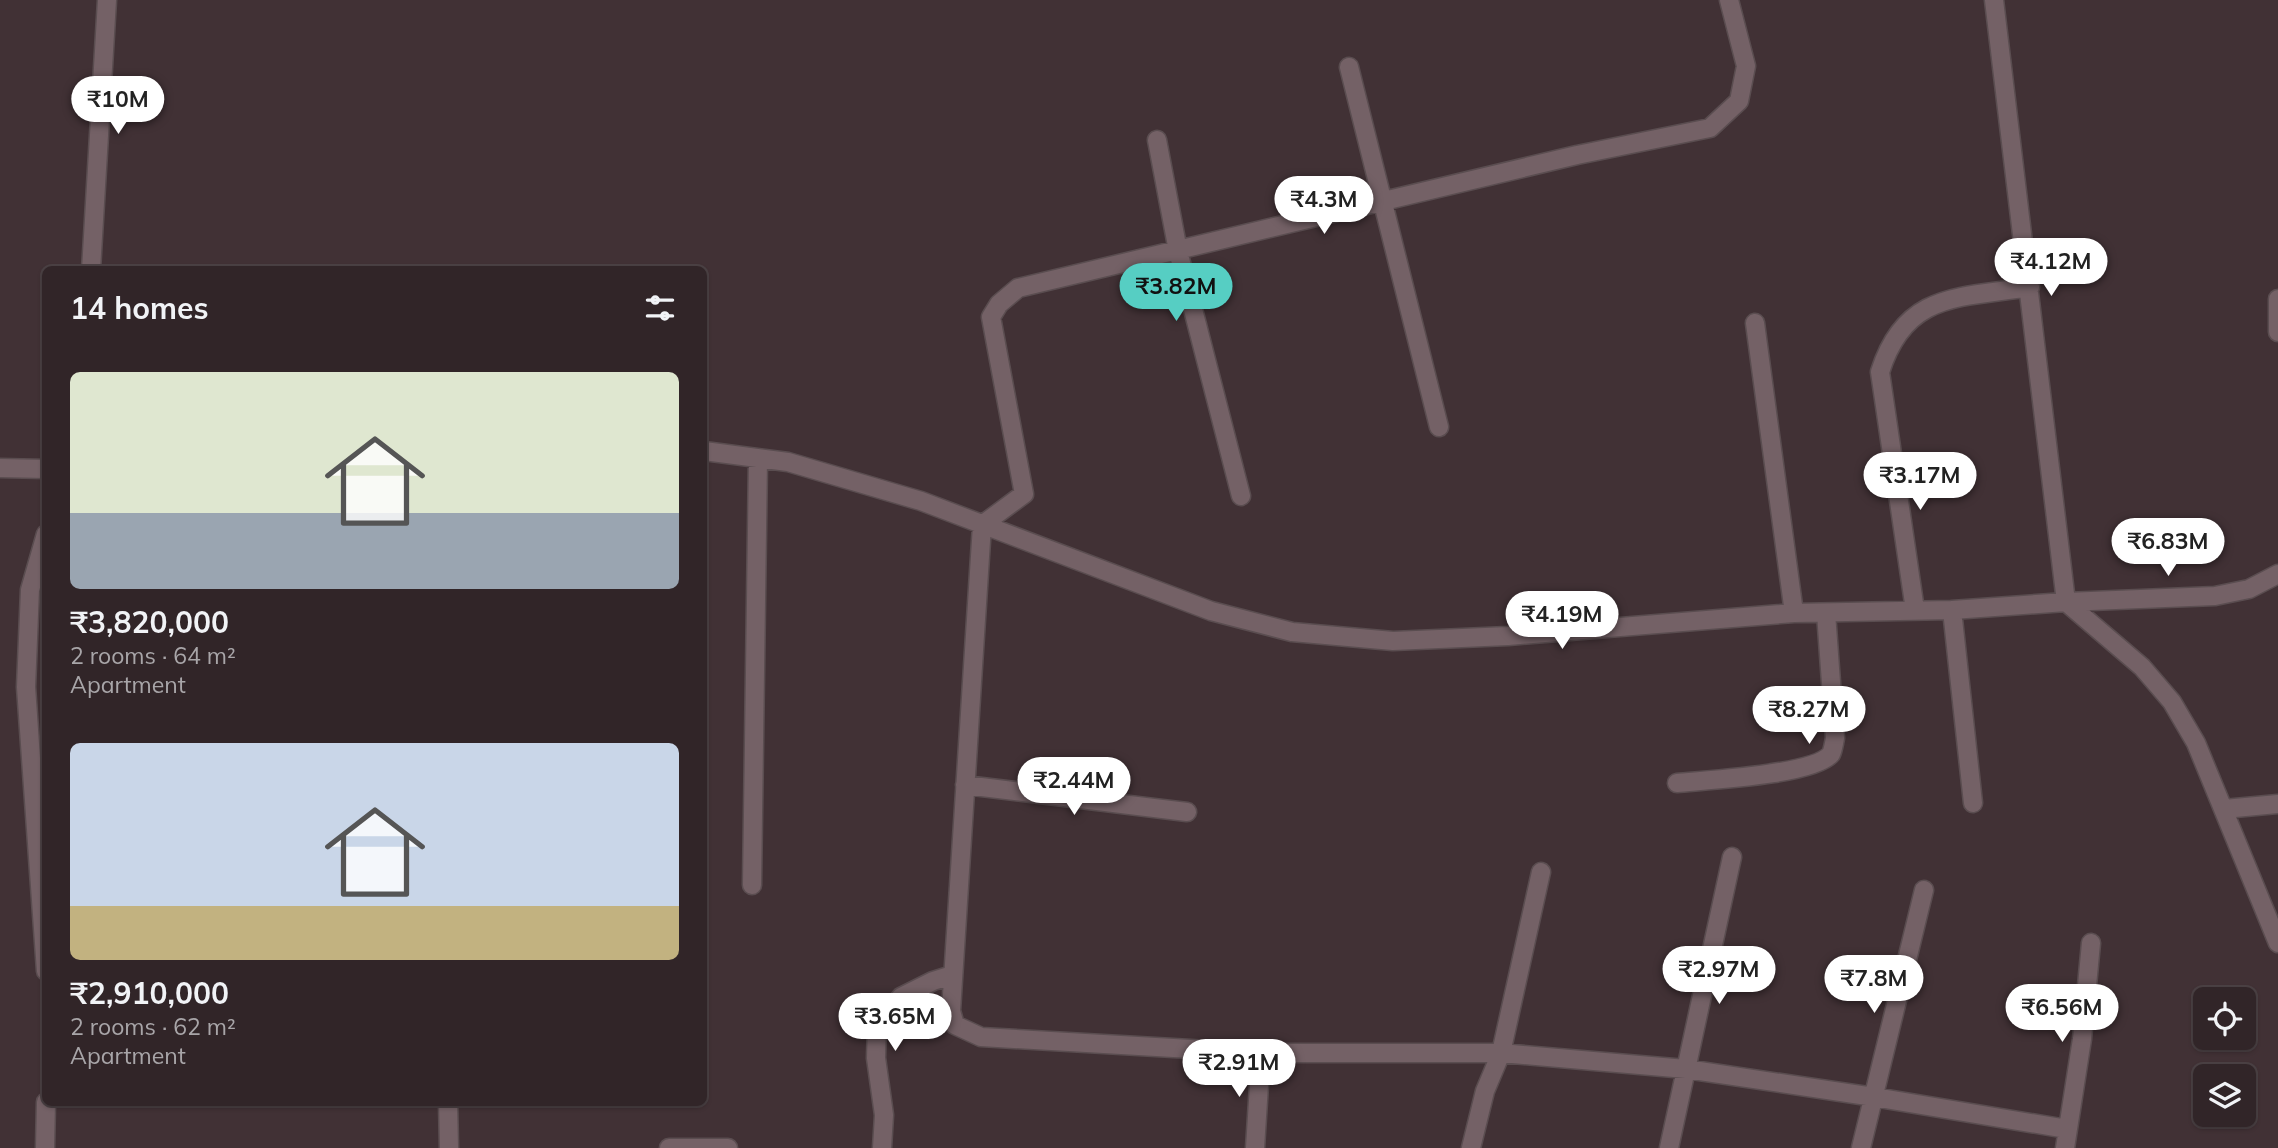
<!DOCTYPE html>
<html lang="en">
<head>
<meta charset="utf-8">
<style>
	:root { --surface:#312528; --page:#392d30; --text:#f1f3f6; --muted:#a8a5a8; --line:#4c4245; --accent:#56cec3 }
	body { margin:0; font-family:Mulish,sans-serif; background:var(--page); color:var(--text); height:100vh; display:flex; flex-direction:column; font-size:26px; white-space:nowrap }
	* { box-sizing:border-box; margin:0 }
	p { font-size:23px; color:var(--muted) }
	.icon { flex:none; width:38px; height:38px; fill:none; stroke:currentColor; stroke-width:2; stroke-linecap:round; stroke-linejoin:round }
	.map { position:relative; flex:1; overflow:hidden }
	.panel { position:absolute; left:42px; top:266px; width:665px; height:840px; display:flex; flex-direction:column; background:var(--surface); border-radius:10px; box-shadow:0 2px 5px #0004,0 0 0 2px var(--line) }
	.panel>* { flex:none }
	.buttons { position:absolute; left:2193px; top:987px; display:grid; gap:14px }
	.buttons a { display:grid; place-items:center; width:63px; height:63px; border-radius:10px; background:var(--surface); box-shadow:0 2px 5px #0004,0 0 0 2px var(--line); font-size:35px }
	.price { position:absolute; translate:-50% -60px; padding:0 16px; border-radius:24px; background:#fff; color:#222; font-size:23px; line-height:46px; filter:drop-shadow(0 2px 4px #0008) }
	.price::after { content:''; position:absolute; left:50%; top:42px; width:21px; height:16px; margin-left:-10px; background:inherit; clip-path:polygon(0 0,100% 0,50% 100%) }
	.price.on { background:var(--accent); color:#111 }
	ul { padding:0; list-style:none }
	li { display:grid; align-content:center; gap:14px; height:371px; padding:0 28px }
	li span { display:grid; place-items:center; height:217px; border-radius:10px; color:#555 }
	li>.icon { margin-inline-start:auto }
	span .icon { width:126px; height:126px; fill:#fffc; stroke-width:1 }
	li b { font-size:30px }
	h2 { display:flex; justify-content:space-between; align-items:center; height:84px; padding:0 28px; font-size:30px }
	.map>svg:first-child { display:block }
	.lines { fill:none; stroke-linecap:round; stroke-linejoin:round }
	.minor-casing { stroke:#5a4d50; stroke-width:21 }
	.minor { stroke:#746166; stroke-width:18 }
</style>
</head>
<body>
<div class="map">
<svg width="2278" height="1148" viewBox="0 0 2278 1148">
	<rect width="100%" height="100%" fill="#413135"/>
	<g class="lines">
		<g class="minor-casing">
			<path id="minor" d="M 1729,0 L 1746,66 L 1739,101 L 1710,128 L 1577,155 L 1018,288 L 999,304 L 991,317 L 1024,494 L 982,525 L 951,1011 L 955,1025 L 981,1037 L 1261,1053 L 1501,1053 L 1686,1069 L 1874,1097 L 2067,1129
				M 1994,0 L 2066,602 L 2215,596 L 2249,589 L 2278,574
				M 1349,67 L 1439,427
				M 1157,140 L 1178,251 L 1241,496
				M 91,270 L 107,0
				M 2278,299 L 2278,332
				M 1755,323 L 1794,613
				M 704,451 L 788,462 L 921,501 L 1211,611 L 1292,632 L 1393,641 L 1508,636 L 1794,613 L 1952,610 L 2066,602 L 2142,667 L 2172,702 L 2196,743 L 2278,943
				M 0,468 L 46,469
				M 46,534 L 30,590 L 26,687 L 46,971
				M 1915,610 L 1880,372 C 1905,292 1959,298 2030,287
				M 1952,610 L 1973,803
				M 1677,783 C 1707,780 1814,775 1831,754 C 1833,750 1834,743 1835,738 L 1826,613
				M 965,785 L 1187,812
				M 2224,809 L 2278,804
				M 752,885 L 758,458
				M 448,1102 L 449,1148
				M 45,1148 L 46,1102
				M 669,1148 L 728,1148
				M 882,1148 L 884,1115 L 876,1058 L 877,1025 L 901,997 L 933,981 L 952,975
				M 1255,1148 L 1261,1053
				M 1471,1148 L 1485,1091 L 1501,1053 L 1541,872
				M 1669,1148 L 1732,857
				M 1861,1148 L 1924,890
				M 2065,1148 L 2082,1039 L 2091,943"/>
		</g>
		<use href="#minor" class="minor"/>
	</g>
</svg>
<div class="buttons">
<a><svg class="icon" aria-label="locate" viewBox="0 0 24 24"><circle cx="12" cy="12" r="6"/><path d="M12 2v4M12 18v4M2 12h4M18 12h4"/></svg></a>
<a><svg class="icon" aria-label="layers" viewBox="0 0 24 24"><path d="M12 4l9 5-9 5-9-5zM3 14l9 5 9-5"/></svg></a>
</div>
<b class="price" style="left:118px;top:136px">₹10M</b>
<b class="price" style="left:1324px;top:236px">₹4.3M</b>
<b class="price" style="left:2051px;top:298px">₹4.12M</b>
<b class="price on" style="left:1176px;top:323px">₹3.82M</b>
<b class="price" style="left:1920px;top:512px">₹3.17M</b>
<b class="price" style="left:2168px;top:578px">₹6.83M</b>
<b class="price" style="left:1562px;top:651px">₹4.19M</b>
<b class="price" style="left:1809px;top:746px">₹8.27M</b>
<b class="price" style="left:1074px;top:817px">₹2.44M</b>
<b class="price" style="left:1719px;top:1006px">₹2.97M</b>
<b class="price" style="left:1874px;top:1015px">₹7.8M</b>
<b class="price" style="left:2062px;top:1044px">₹6.56M</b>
<b class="price" style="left:895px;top:1053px">₹3.65M</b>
<b class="price" style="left:1239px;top:1099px">₹2.91M</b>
<section class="panel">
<h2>14 homes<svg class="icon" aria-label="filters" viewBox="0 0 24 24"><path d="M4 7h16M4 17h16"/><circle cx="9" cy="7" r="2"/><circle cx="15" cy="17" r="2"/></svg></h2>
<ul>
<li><span style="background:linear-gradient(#dfe7d0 65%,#9aa5b1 0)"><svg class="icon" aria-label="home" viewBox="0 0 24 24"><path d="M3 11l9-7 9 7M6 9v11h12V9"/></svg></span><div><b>₹3,820,000</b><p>2 rooms · 64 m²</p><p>Apartment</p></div></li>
<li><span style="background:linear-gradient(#c9d6e8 75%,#c2b280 0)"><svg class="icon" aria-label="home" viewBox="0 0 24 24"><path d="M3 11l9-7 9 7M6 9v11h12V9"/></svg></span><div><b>₹2,910,000</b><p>2 rooms · 62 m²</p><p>Apartment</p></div></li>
</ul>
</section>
</div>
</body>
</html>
